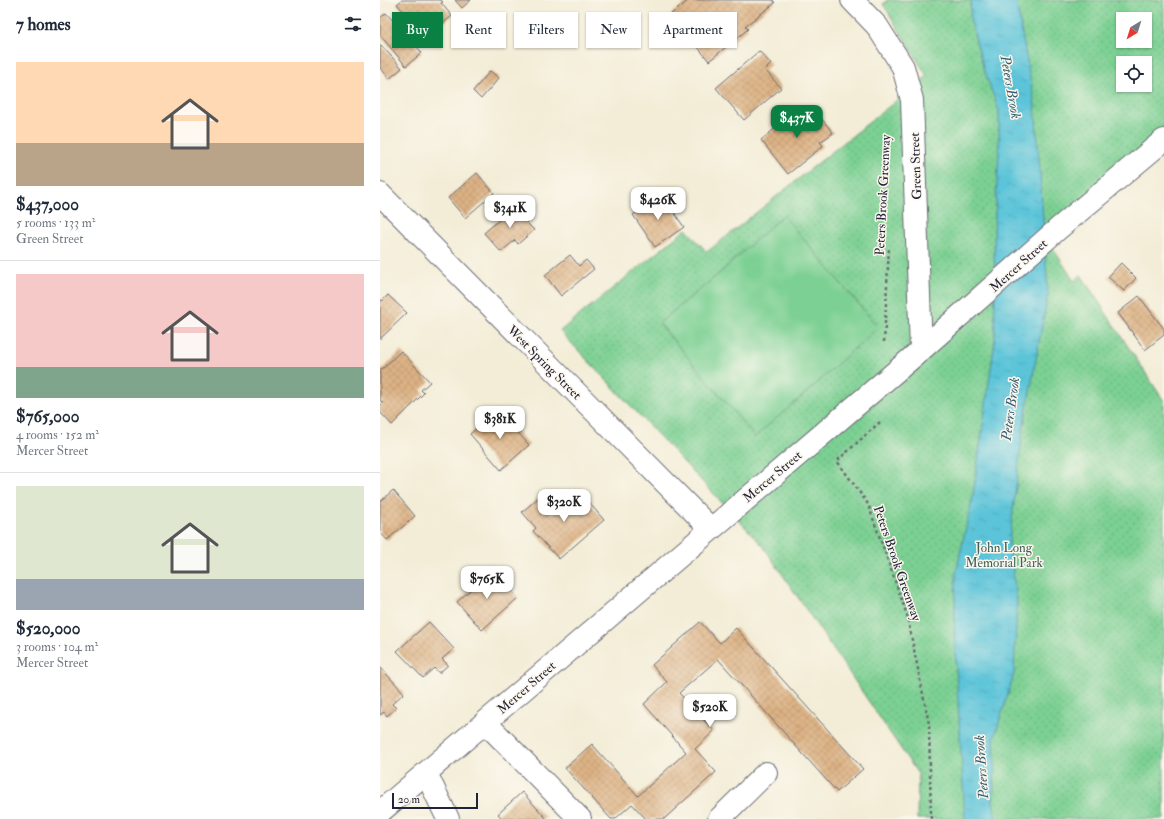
<!DOCTYPE html>
<html lang="en">
<head>
<meta charset="utf-8">
<style>
	:root { --surface:#fff; --page:#f2f2f3; --text:#1f2937; --muted:#747a83; --line:#e0e1e3; --accent:#0b8043 }
	body { margin:0; font-family:"IM FELL Double Pica",serif; background:var(--page); color:var(--text); height:100vh; display:flex; flex-direction:column; font-size:15px; white-space:nowrap }
	* { box-sizing:border-box; margin:0 }
	p { font-size:13px; color:var(--muted) }
	.icon { flex:none; width:22px; height:22px; fill:none; stroke:currentColor; stroke-width:2; stroke-linecap:round; stroke-linejoin:round }
	.map { position:relative; flex:1; overflow:hidden }
	.panel { display:flex; flex-direction:column; background:var(--surface); width:380px }
	.panel>* { flex:none }
	.top-card { position:absolute; left:12px; top:12px; width:380px; height:36px; display:flex; gap:8px }
	.needle { width:26px; rotate:218deg }
	.tools { position:absolute; left:736px; top:12px; display:grid; gap:8px }
	.tools a { display:grid; place-items:center; width:36px; height:36px; border-radius:0px; background:var(--surface); box-shadow:0 1px 3px #0004; font-size:20px }
	.scale { position:absolute; left:12px; bottom:10px; width:86px; box-sizing:border-box; padding-left:4px; border:2px solid #22223b; border-top:0; font-size:11px; line-height:14px; white-space:nowrap; color:#22223b; -webkit-text-stroke:3px #fbf7ec; paint-order:stroke }
	.price { position:absolute; translate:-50% -34px; padding:0 9px; border-radius:8px; background:#fff; color:#222; font-size:13px; line-height:26px; filter:drop-shadow(0 1px 2px #0008) }
	.price::after { content:''; position:absolute; left:50%; top:24px; width:12px; height:9px; margin-left:-6px; background:inherit; clip-path:polygon(0 0,100% 0,50% 100%) }
	.price.selected { background:var(--accent); color:#fff }
	ul { padding:0; list-style:none }
	li { display:grid; align-content:center; gap:8px; height:212px; padding:0 16px }
	li+li { border-top:1px solid var(--line) }
	li span { display:grid; place-items:center; height:124px; border-radius:0px; color:#555 }
	li>.icon { margin-inline-start:auto }
	span .icon { width:72px; height:72px; fill:#fffc; stroke-width:1 }
	li b { font-size:17px }
	h2 { display:flex; justify-content:space-between; align-items:center; height:48px; padding:0 16px; font-size:17px }
	.chip { padding:0 14px; border-radius:0px; background:var(--surface); box-shadow:0 1px 3px #0004; font-size:14px; line-height:36px }
	.chip.selected { background:var(--accent); color:#fff }
	main { display:flex; flex:1; min-height:0 }
	.map>svg:first-child { display:block }
	.green { fill:url(#green-dots); stroke:#4f7967; fill-rule:evenodd }
	.pitch { fill:#7cd093; stroke:#4f7967 }
	.water { fill:url(#water-ripples); stroke:#3f738a }
	.building { fill:url(#building-cross-hatch) }
	.lines { fill:none; stroke-linecap:round; stroke-linejoin:round }
	.minor-casing { stroke:#6b6972; stroke-width:24 }
	.path { stroke:#6b6972; stroke-width:2.5; stroke-dasharray:3 3; stroke-linecap:butt }
	.minor { stroke:#fff; stroke-width:22 }
	.labels { text-anchor:middle; stroke-width:3; stroke-linejoin:round; paint-order:stroke }
	.street-label { font-size:13px; fill:#22223b; stroke:#fbf7ec }
	.park-label { font-size:13px; fill:#425f5a; stroke:#fbf7ec }
	.water-label { font-size:14px; font-style:italic; fill:#365b72; stroke:#fbf7ec }
</style>
</head>
<body>
<main>
<section class="panel">
<h2>7 homes<svg class="icon" aria-label="filters" viewBox="0 0 24 24"><path d="M4 7h16M4 17h16"/><circle cx="9" cy="7" r="2"/><circle cx="15" cy="17" r="2"/></svg></h2>
<ul>
<li><span style="background:linear-gradient(#ffd9b3 65%,#b9a48a 0)"><svg class="icon" aria-label="home" viewBox="0 0 24 24"><path d="M3 11l9-7 9 7M6 9v11h12V9"/></svg></span><div><b>$437,000</b><p>5 rooms · 133 m²</p><p>Green Street</p></div></li>
<li><span style="background:linear-gradient(#f6c9c9 75%,#7fa58c 0)"><svg class="icon" aria-label="home" viewBox="0 0 24 24"><path d="M3 11l9-7 9 7M6 9v11h12V9"/></svg></span><div><b>$765,000</b><p>4 rooms · 152 m²</p><p>Mercer Street</p></div></li>
<li><span style="background:linear-gradient(#dfe7d0 75%,#9aa5b1 0)"><svg class="icon" aria-label="home" viewBox="0 0 24 24"><path d="M3 11l9-7 9 7M6 9v11h12V9"/></svg></span><div><b>$520,000</b><p>3 rooms · 104 m²</p><p>Mercer Street</p></div></li>
</ul>
</section>
<div class="map">
<svg width="784" height="819" viewBox="0 0 784 819">
	<defs>
		<pattern id="green-dots" width="8" height="8" patternUnits="userSpaceOnUse"><rect width="8" height="8" fill="#7cd093"/><path d="M2 2h.1M6 6h.1" fill="none" stroke="#6bb280" stroke-width="1.8" stroke-linecap="round"/></pattern>
		<pattern id="water-ripples" width="26" height="14" patternUnits="userSpaceOnUse"><rect width="26" height="14" fill="#5cc4d9"/><path d="M2 4q2-2 4 0t4 0M15 11q2-2 4 0t4 0" fill="none" stroke="#50a8bb"/></pattern>
		<pattern id="building-cross-hatch" width="8" height="8" patternUnits="userSpaceOnUse"><rect width="8" height="8" fill="#ddb284"/><path d="M0 0l8 8M0 8l8-8" fill="none" stroke="#bd9973"/></pattern>
	</defs>
	<rect width="100%" height="100%" fill="#fbf7ec"/>
	<filter id="ink" filterUnits="userSpaceOnUse"><feTurbulence type="fractalNoise" baseFrequency=".025" numOctaves="2"/><feDisplacementMap in="SourceGraphic" scale="8" xChannelSelector="R" yChannelSelector="G"/><feConvolveMatrix kernelMatrix="1 2 1 2 8 2 1 2 1" color-interpolation-filters="sRGB"/></filter>
	<filter id="wash" filterUnits="userSpaceOnUse"><feTurbulence type="fractalNoise" baseFrequency=".012" numOctaves="4" result="noise"/><feDisplacementMap in="SourceGraphic" scale="16" xChannelSelector="R" yChannelSelector="G"/><feGaussianBlur stdDeviation="0.9" result="paint"/><feColorMatrix in="noise" values="0 0 0 0 0 0 0 0 0 0 0 0 0 0 0 0 0 1.4 0 .05"/><feComposite in="paint" operator="in"/></filter>
	<g filter="url(#wash)">
		<rect width="100%" height="100%" fill="#f3edd7"/>
		<path class="green" d="M 507,0 L 784,0 L 784,141 L 669,242 L 694,281 L 701,275 L 784,401 L 784,819 L 537,819 L 538,774 L 383,546 L 180,331 L 306,229 L 327,252 L 547,76 L 503,4 ZM 743,19 L 765,19 L 765,41 L 743,41 ZM 743,63 L 765,63 L 765,85 L 743,85 Z"/>
		<path class="pitch" d="M 403,215 L 498,327 L 436,384 L 375,437 L 279,323 L 340,273 Z"/>
		<path class="water" d="M 591,0 L 637,0 L 637,5 L 655,106 L 659,158 L 668,293 L 643,430 L 629,542 L 637,602 L 634,674 L 614,739 L 615,765 L 613,801 L 616,819 L 585,819 L 579,720 L 574,632 L 576,573 L 593,495 L 615,340 L 614,230 L 619,151 L 619,111 L 604,70 L 590,19 Z"/>
		<g id="blocks">
			<path class="building" d="M 22,0 L 61,0 L 63,2 L 61,3 L 72,16 L 46,37 L 17,4 Z
				M 75,0 L 91,0 L 82,8 Z
				M 309,0 L 393,0 L 395,3 L 365,26 L 368,29 L 329,61 L 291,14 Z
				M 6,13 L 14,22 L 16,21 L 42,53 L 26,66 L 0,35 L 0,18 Z
				M 0,44 L 22,68 L 9,79 L 1,68 L 0,69 Z
				M 379,51 L 391,64 L 385,70 L 401,88 L 364,120 L 336,88 Z
				M 110,71 L 119,78 L 101,99 L 93,91 Z
				M 421,107 L 431,120 L 438,114 L 453,133 L 440,142 L 443,146 L 408,174 L 381,140 Z
				M 97,173 L 114,193 L 85,218 L 68,198 Z
				M 282,195 L 304,227 L 275,247 L 253,215 Z
				M 139,207 L 150,219 L 146,222 L 154,230 L 138,244 L 135,240 L 121,252 L 104,233 L 133,208 L 135,210 Z
				M 190,255 L 199,266 L 206,260 L 214,269 L 181,296 L 165,275 Z
				M 741,263 L 756,278 L 744,291 L 728,277 Z
				M 8,295 L 27,313 L 0,339 L 0,299 L 2,301 Z
				M 759,296 L 784,329 L 784,335 L 765,350 L 738,313 Z
				M 21,351 L 50,382 L 41,390 L 44,393 L 12,425 L 0,412 L 0,406 L 3,403 L 0,400 L 0,371 Z
				M 118,410 L 149,445 L 121,470 L 90,434 Z
				M 13,490 L 35,516 L 7,540 L 0,532 L 0,502 Z
				M 199,491 L 224,520 L 179,559 L 153,531 L 156,528 L 142,512 L 158,498 L 172,515 Z
				M 112,570 L 138,598 L 102,630 L 77,602 Z
				M 49,622 L 74,649 L 62,659 L 68,665 L 59,673 L 54,668 L 43,678 L 17,651 Z
				M 320,622 L 340,643 L 356,628 L 483,769 L 457,792 L 338,659 L 299,693 L 334,731 L 315,749 L 336,772 L 284,819 L 266,819 L 252,804 L 235,819 L 231,819 L 185,768 L 212,744 L 258,796 L 306,752 L 264,704 L 287,682 L 272,665 Z
				M 0,667 L 24,693 L 12,704 L 16,708 L 7,716 L 4,712 L 0,715 Z
				M 142,792 L 167,819 L 123,819 L 118,814 Z"/>
		</g>
	</g>
	<g filter="url(#ink)">
		<use href="#blocks" fill-opacity="0" stroke="#6b6972" stroke-width="1"/>
		<g class="lines">
			<g class="minor-casing">
				<path id="minor" d="M 472,0 L 497,26 L 523,67 L 532,100 L 541,350
					M 0,194 L 331,529
					M 105,722 L 200,819
					M 46,773 L 68,819
					M 0,812 L 541,350 L 679,228 L 784,140
					M 339,819 L 386,773"/>
			</g>
			<path class="path" d="M 504,342 L 509,247
				M 500,422 L 457,461 L 488,504 L 527,615 L 549,724 L 551,819"/>
			<use href="#minor" class="minor"/>
		</g>
	</g>
	<g class="labels">
		<g class="street-label">
			<text transform="translate(535 166) rotate(-92)" y="5">Green Street</text>
			<text transform="translate(502 195) rotate(-87)" y="5">Peters Brook Greenway</text>
			<text transform="translate(638 265) rotate(-42)" y="5">Mercer Street</text>
			<text transform="translate(165 362) rotate(45)" y="5">West Spring Street</text>
			<text transform="translate(392 476) rotate(-40)" y="5">Mercer Street</text>
			<text transform="translate(518 563) rotate(71)" y="5">Peters Brook Greenway</text>
			<text transform="translate(146 687) rotate(-41)" y="5">Mercer Street</text>
		</g>
		<g class="park-label">
			<text x="624" y="552">John Long<tspan x="624" dy="15">Memorial Park</tspan></text>
		</g>
		<g class="water-label">
			<text transform="translate(631 87) rotate(80)" y="5">Peters Brook</text>
			<text transform="translate(630 409) rotate(-82)" y="5">Peters Brook</text>
			<text transform="translate(601 767) rotate(-94)" y="5">Peters Brook</text>
		</g>
	</g>
</svg>
<div class="tools">
<a><svg class="needle" viewBox="-14 -14 28 28"><path d="M0-13l5 13h-10z" fill="#e53935"/><path d="M0 13l5-13h-10z" fill="#747a83"/></svg></a>
<a><svg class="icon" aria-label="locate" viewBox="0 0 24 24"><circle cx="12" cy="12" r="6"/><path d="M12 2v4M12 18v4M2 12h4M18 12h4"/></svg></a>
</div>
<div class="scale">20 m</div>
<b class="price selected" style="left:417px;top:139px">$437K</b>
<b class="price" style="left:278px;top:221px">$426K</b>
<b class="price" style="left:130px;top:229px">$341K</b>
<b class="price" style="left:120px;top:440px">$381K</b>
<b class="price" style="left:184px;top:523px">$320K</b>
<b class="price" style="left:107px;top:600px">$765K</b>
<b class="price" style="left:330px;top:728px">$520K</b>
<div class="top-card">
<a class="chip selected">Buy</a>
<a class="chip">Rent</a>
<a class="chip">Filters</a>
<a class="chip">New</a>
<a class="chip">Apartment</a>
</div>
</div>
</main>
</body>
</html>
